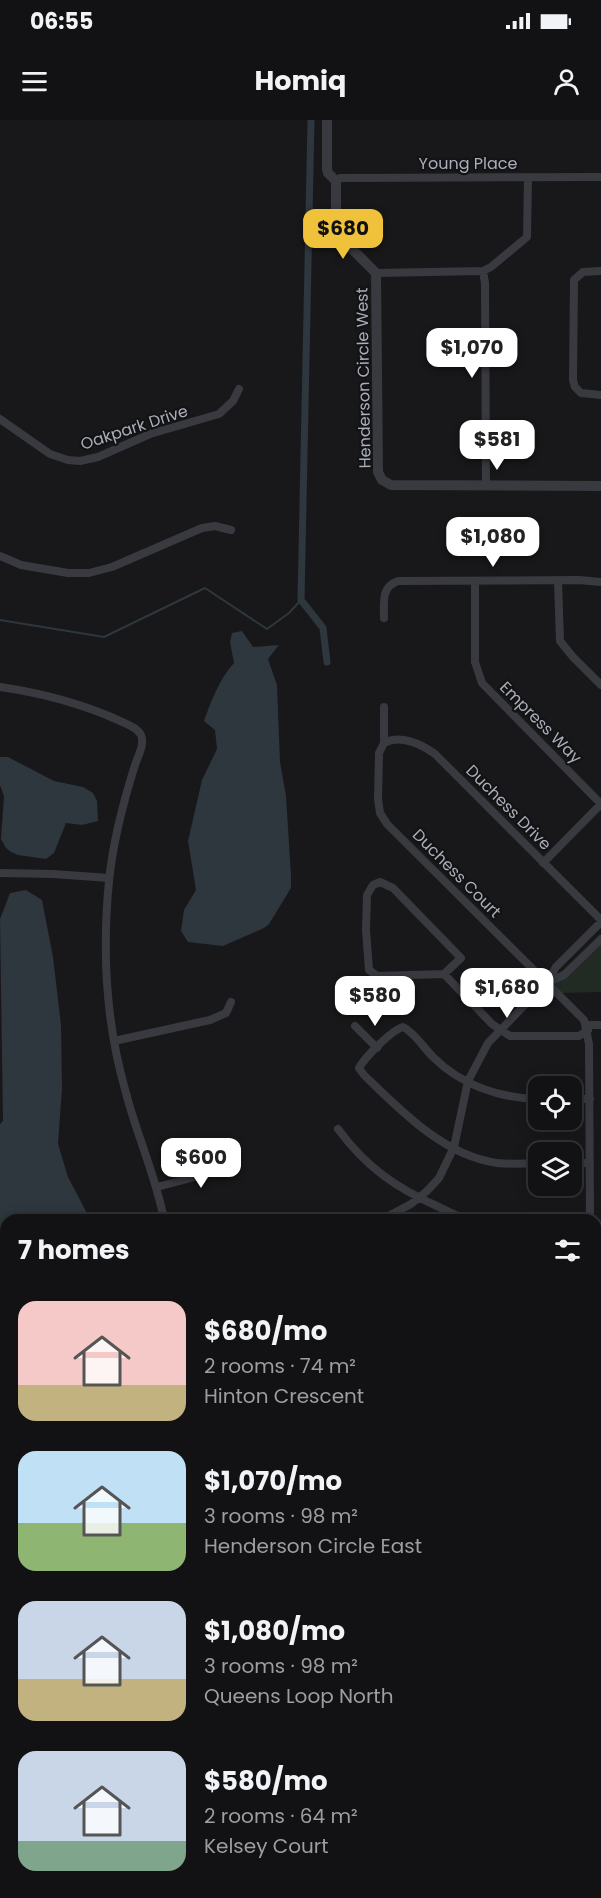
<!DOCTYPE html>
<html lang="en">
<head>
<meta charset="utf-8">
<style>
	:root { --surface:#121214; --page:#1f2022; --text:#f1f3f6; --muted:#9c9ea0; --line:#313234; --accent:#f0c13a }
	body { margin:0; font-family:Poppins,sans-serif; background:var(--page); color:var(--text); height:100vh; display:flex; flex-direction:column; font-size:22px; white-space:nowrap }
	* { box-sizing:border-box; margin:0 }
	p { font-size:20px; color:var(--muted) }
	.icon { flex:none; width:33px; height:33px; fill:none; stroke:currentColor; stroke-width:2; stroke-linecap:round; stroke-linejoin:round }
	.map { position:relative; flex:1; overflow:hidden }
	.panel { position:absolute; left:0px; top:1094px; width:602px; height:686px; display:flex; flex-direction:column; background:var(--surface); border-radius:18px 18px 0 0; box-shadow:0 3px 15px #0003,0 0 0 2px var(--line) }
	.panel>* { flex:none }
	.fabs { position:absolute; left:528px; top:956px; display:grid; gap:12px }
	.fabs a { display:grid; place-items:center; width:54px; height:54px; border-radius:12px; background:var(--surface); box-shadow:0 3px 15px #0003,0 0 0 2px var(--line); font-size:30px }
	.price { position:absolute; translate:-50% -51px; padding:0 14px; border-radius:12px; background:#fff; color:#222; font-size:20px; line-height:39px; filter:drop-shadow(0 2px 3px #0008) }
	.price::after { content:''; position:absolute; left:50%; top:36px; width:18px; height:14px; margin-left:-9px; background:inherit; clip-path:polygon(0 0,100% 0,50% 100%) }
	.price.active { background:var(--accent); color:#111 }
	ul { padding:0; list-style:none }
	li { display:flex; align-items:center; gap:18px; height:150px; padding:0 18px }
	li span { display:grid; place-items:center; flex:none; width:168px; height:120px; border-radius:18px; color:#555 }
	li>.icon { margin-inline-start:auto }
	span .icon { width:72px; height:72px; fill:#fffc; stroke-width:1 }
	li b { font-size:26px }
	h2 { display:flex; justify-content:space-between; align-items:center; height:72px; padding:0 18px; font-size:26px }
	.status { display:flex; justify-content:space-between; align-items:center; height:42px; padding:0 30px; background:var(--surface); direction:ltr }
	.status svg { height:16px; fill:currentColor }
	header { display:flex; justify-content:space-between; align-items:center; height:78px; padding:0 18px; background:var(--surface); font-size:27px; font-weight:700 }
	.map>svg:first-child { display:block }
	.green { fill:#222a24 }
	.water { fill:#2e363e }
	.lines { fill:none; stroke-linecap:round; stroke-linejoin:round }
	.stream { stroke:#2e363e; stroke-width:2 }
	.canal { stroke:#2e363e; stroke-width:7 }
	.minor { stroke:#393a3f; stroke-width:8 }
	.tertiary { stroke:#393a3f; stroke-width:10 }
	.secondary { stroke:#47484f; stroke-width:12 }
	.motorway { stroke:#656770; stroke-width:15 }
	.labels { text-anchor:middle; stroke-width:4.5; stroke-linejoin:round; paint-order:stroke }
	.street-label { font-size:16px; fill:#aaaeba; stroke:#131315 }
</style>
</head>
<body>
<div class="status"><b>06:55</b><svg viewBox="0 0 49 12"><path d="M0 12V9h3v3zM5 12V6h3v6zM10 12V3h3v9zM15 12V0h3v12zM26 1h20v11H26zM47 4h2v5h-2z"/></svg></div>
<header><svg class="icon" aria-label="menu" viewBox="0 0 24 24"><path d="M4 6h16M4 12h16M4 18h16"/></svg>Homiq<svg class="icon" aria-label="person" viewBox="0 0 24 24"><circle cx="12" cy="8" r="4"/><path d="M4 21q1-7 8-7t8 7"/></svg></header>
<div class="map">
<svg width="601" height="1778" viewBox="0 0 601 1778">
	<rect width="100%" height="100%" fill="#18181a"/>
	<path class="green" d="M 601,824 L 601,872 L 561,873 L 552,864 Z
		M 0,1444 L 6,1444 L 6,1493 L 0,1493 Z"/>
	<path class="water" d="M 242,511 L 253,527 L 279,525 L 268,539 L 277,565 L 280,642 L 286,676 L 291,755 L 291,768 L 269,804 L 264,808 L 223,826 L 188,822 L 181,811 L 184,790 L 196,770 L 188,721 L 202,660 L 217,629 L 215,610 L 204,601 C 211,581 220,558 234,543 L 230,522 L 232,513 Z
		M 0,637 L 8,637 L 54,661 L 83,667 L 93,673 L 97,681 L 98,701 L 82,705 L 66,703 L 54,733 L 46,739 L 18,735 L 11,732 L 6,728 L 1,719 L 4,676 L 0,665 Z
		M 26,770 L 42,780 L 53,837 L 61,905 L 62,968 L 58,1024 L 68,1057 L 90,1099 L 6,1100 L 6,1193 L 0,1183 L 0,1004 L 3,1001 L 0,799 L 10,773 Z
		M 596,1241 L 601,1241 L 601,1307 L 596,1307 Z
		M 6,1508 L 6,1557 L 0,1557 L 0,1510 Z"/>
	<g class="lines">
		<path class="stream" d="M 0,500 L 104,517 L 205,468 L 267,509 L 289,493 L 301,480"/>
		<path class="canal" d="M 311,0 L 301,480 L 323,508 L 327,542"/>
		<path class="minor" d="M 336,61 L 340,58 L 351,58 L 601,57
			M 483,151 L 485,163 L 486,365
			M 601,151 L 583,152 L 574,160 L 573,260 L 575,267 L 581,273 L 601,275
			M 376,153 L 483,151 L 491,147 L 527,117 L 528,58
			M 0,299 L 50,334 L 68,340 L 80,341 L 98,337 L 150,314 L 219,294 L 233,281 L 239,269
			M 0,436 L 21,445 L 68,453 L 89,453 L 112,447 L 202,408 L 215,406 L 231,410
			M 475,461 L 475,542 L 482,563 L 601,684 L 543,743
			M 558,461 L 560,521 L 573,537 L 601,565
			M 384,498 C 384,482 381,467 398,461 L 579,460 L 601,462
			M 0,567 C 41,573 80,583 118,600 C 126,604 137,607 141,615 C 145,624 138,636 135,645 C 123,683 113,721 109,761 C 102,832 106,904 126,973 C 137,1016 156,1056 164,1100
			M 384,587 L 384,623 L 379,633 L 378,679 L 380,693 L 387,704 L 584,900 L 589,924 L 590,1100
			M 384,623 C 400,614 421,624 435,634 L 601,800
			M 0,753 L 53,754 L 109,758
			M 380,762 L 393,768 L 461,838 L 444,854 L 377,856 L 369,850 L 366,810 L 367,775 L 373,765 Z
			M 444,854 L 492,904 L 510,916 L 579,916 L 588,910
			M 546,863 L 564,855 L 601,819
			M 586,905 L 601,905
			M 355,906 L 377,928
			M 114,921 L 210,900 L 226,893 L 231,882
			M 538,979 C 499,978 461,965 433,937 C 423,927 415,913 403,907 C 392,910 365,937 359,948 L 364,955 C 400,990 444,1036 497,1043 C 510,1044 525,1044 538,1043
			M 572,979 L 590,979
			M 338,1009 C 366,1047 396,1068 439,1087 C 449,1092 458,1097 469,1100
			M 572,1043 L 590,1043
			M 157,1067 L 236,1046
			M 381,1100 L 411,1084 L 427,1071 L 439,1058 L 454,1027 L 468,961 L 488,923 L 546,863 L 556,847 L 601,802
			M 596,1197 L 601,1196
			M 0,1237 C 6,1263 0,1297 6,1319
			M 596,1566 L 601,1566
			M 0,1607 L 6,1607
			M 596,1635 L 601,1635
			M 0,1637 L 6,1637
			M 596,1728 L 601,1728
			M 427,1773 L 447,1778
			M 381,1778 L 384,1773
			M 573,1778 L 601,1772"/>
		<path class="tertiary" d="M 327,0 L 327,49 L 328,53 L 336,61 L 336,91 L 342,115 L 350,127 L 376,153 L 378,352 L 382,360 L 391,365 L 601,366
			M 596,1452 L 601,1452"/>
		<path class="secondary" d="M 0,1331 L 6,1331
			M 596,1333 L 601,1333
			M 0,1423 L 6,1424"/>
		<path class="motorway" d="M 0,1350 L 6,1351
			M 0,1361 L 6,1361
			M 596,1362 L 601,1361
			M 596,1385 L 601,1385
			M 0,1387 L 6,1386
			M 596,1405 L 601,1406"/>
	</g>
	<g class="labels">
		<g class="street-label">
			<text x="468" y="49">Young Place</text>
			<text transform="translate(363 258) rotate(-91)" y="6">Henderson Circle West</text>
			<text transform="translate(134 307) rotate(-18)" y="6">Oakpark Drive</text>
			<text transform="translate(541 602) rotate(45)" y="6">Empress Way</text>
			<text transform="translate(509 687) rotate(45)" y="6">Duchess Drive</text>
			<text transform="translate(457 753) rotate(45)" y="6">Duchess Court</text>
		</g>
	</g>
</svg>
<div class="fabs">
<a><svg class="icon" aria-label="locate" viewBox="0 0 24 24"><circle cx="12" cy="12" r="6"/><path d="M12 2v4M12 18v4M2 12h4M18 12h4"/></svg></a>
<a><svg class="icon" aria-label="layers" viewBox="0 0 24 24"><path d="M12 4l9 5-9 5-9-5zM3 14l9 5 9-5"/></svg></a>
</div>
<b class="price active" style="left:343px;top:140px">$680</b>
<b class="price" style="left:472px;top:259px">$1,070</b>
<b class="price" style="left:497px;top:351px">$581</b>
<b class="price" style="left:493px;top:448px">$1,080</b>
<b class="price" style="left:507px;top:899px">$1,680</b>
<b class="price" style="left:375px;top:907px">$580</b>
<b class="price" style="left:201px;top:1069px">$600</b>
<section class="panel">
<h2>7 homes<svg class="icon" aria-label="filters" viewBox="0 0 24 24"><path d="M4 7h16M4 17h16"/><circle cx="9" cy="7" r="2"/><circle cx="15" cy="17" r="2"/></svg></h2>
<ul>
<li><span style="background:linear-gradient(#f6c9c9 70%,#c2b280 0)"><svg class="icon" aria-label="home" viewBox="0 0 24 24"><path d="M3 11l9-7 9 7M6 9v11h12V9"/></svg></span><div><b>$680/mo</b><p>2 rooms · 74 m²</p><p>Hinton Crescent</p></div></li>
<li><span style="background:linear-gradient(#bfe0f5 60%,#8fb573 0)"><svg class="icon" aria-label="home" viewBox="0 0 24 24"><path d="M3 11l9-7 9 7M6 9v11h12V9"/></svg></span><div><b>$1,070/mo</b><p>3 rooms · 98 m²</p><p>Henderson Circle East</p></div></li>
<li><span style="background:linear-gradient(#c9d6e8 65%,#c2b280 0)"><svg class="icon" aria-label="home" viewBox="0 0 24 24"><path d="M3 11l9-7 9 7M6 9v11h12V9"/></svg></span><div><b>$1,080/mo</b><p>3 rooms · 98 m²</p><p>Queens Loop North</p></div></li>
<li><span style="background:linear-gradient(#c9d6e8 75%,#7fa58c 0)"><svg class="icon" aria-label="home" viewBox="0 0 24 24"><path d="M3 11l9-7 9 7M6 9v11h12V9"/></svg></span><div><b>$580/mo</b><p>2 rooms · 64 m²</p><p>Kelsey Court</p></div></li>
</ul>
</section>
</div>
</body>
</html>
